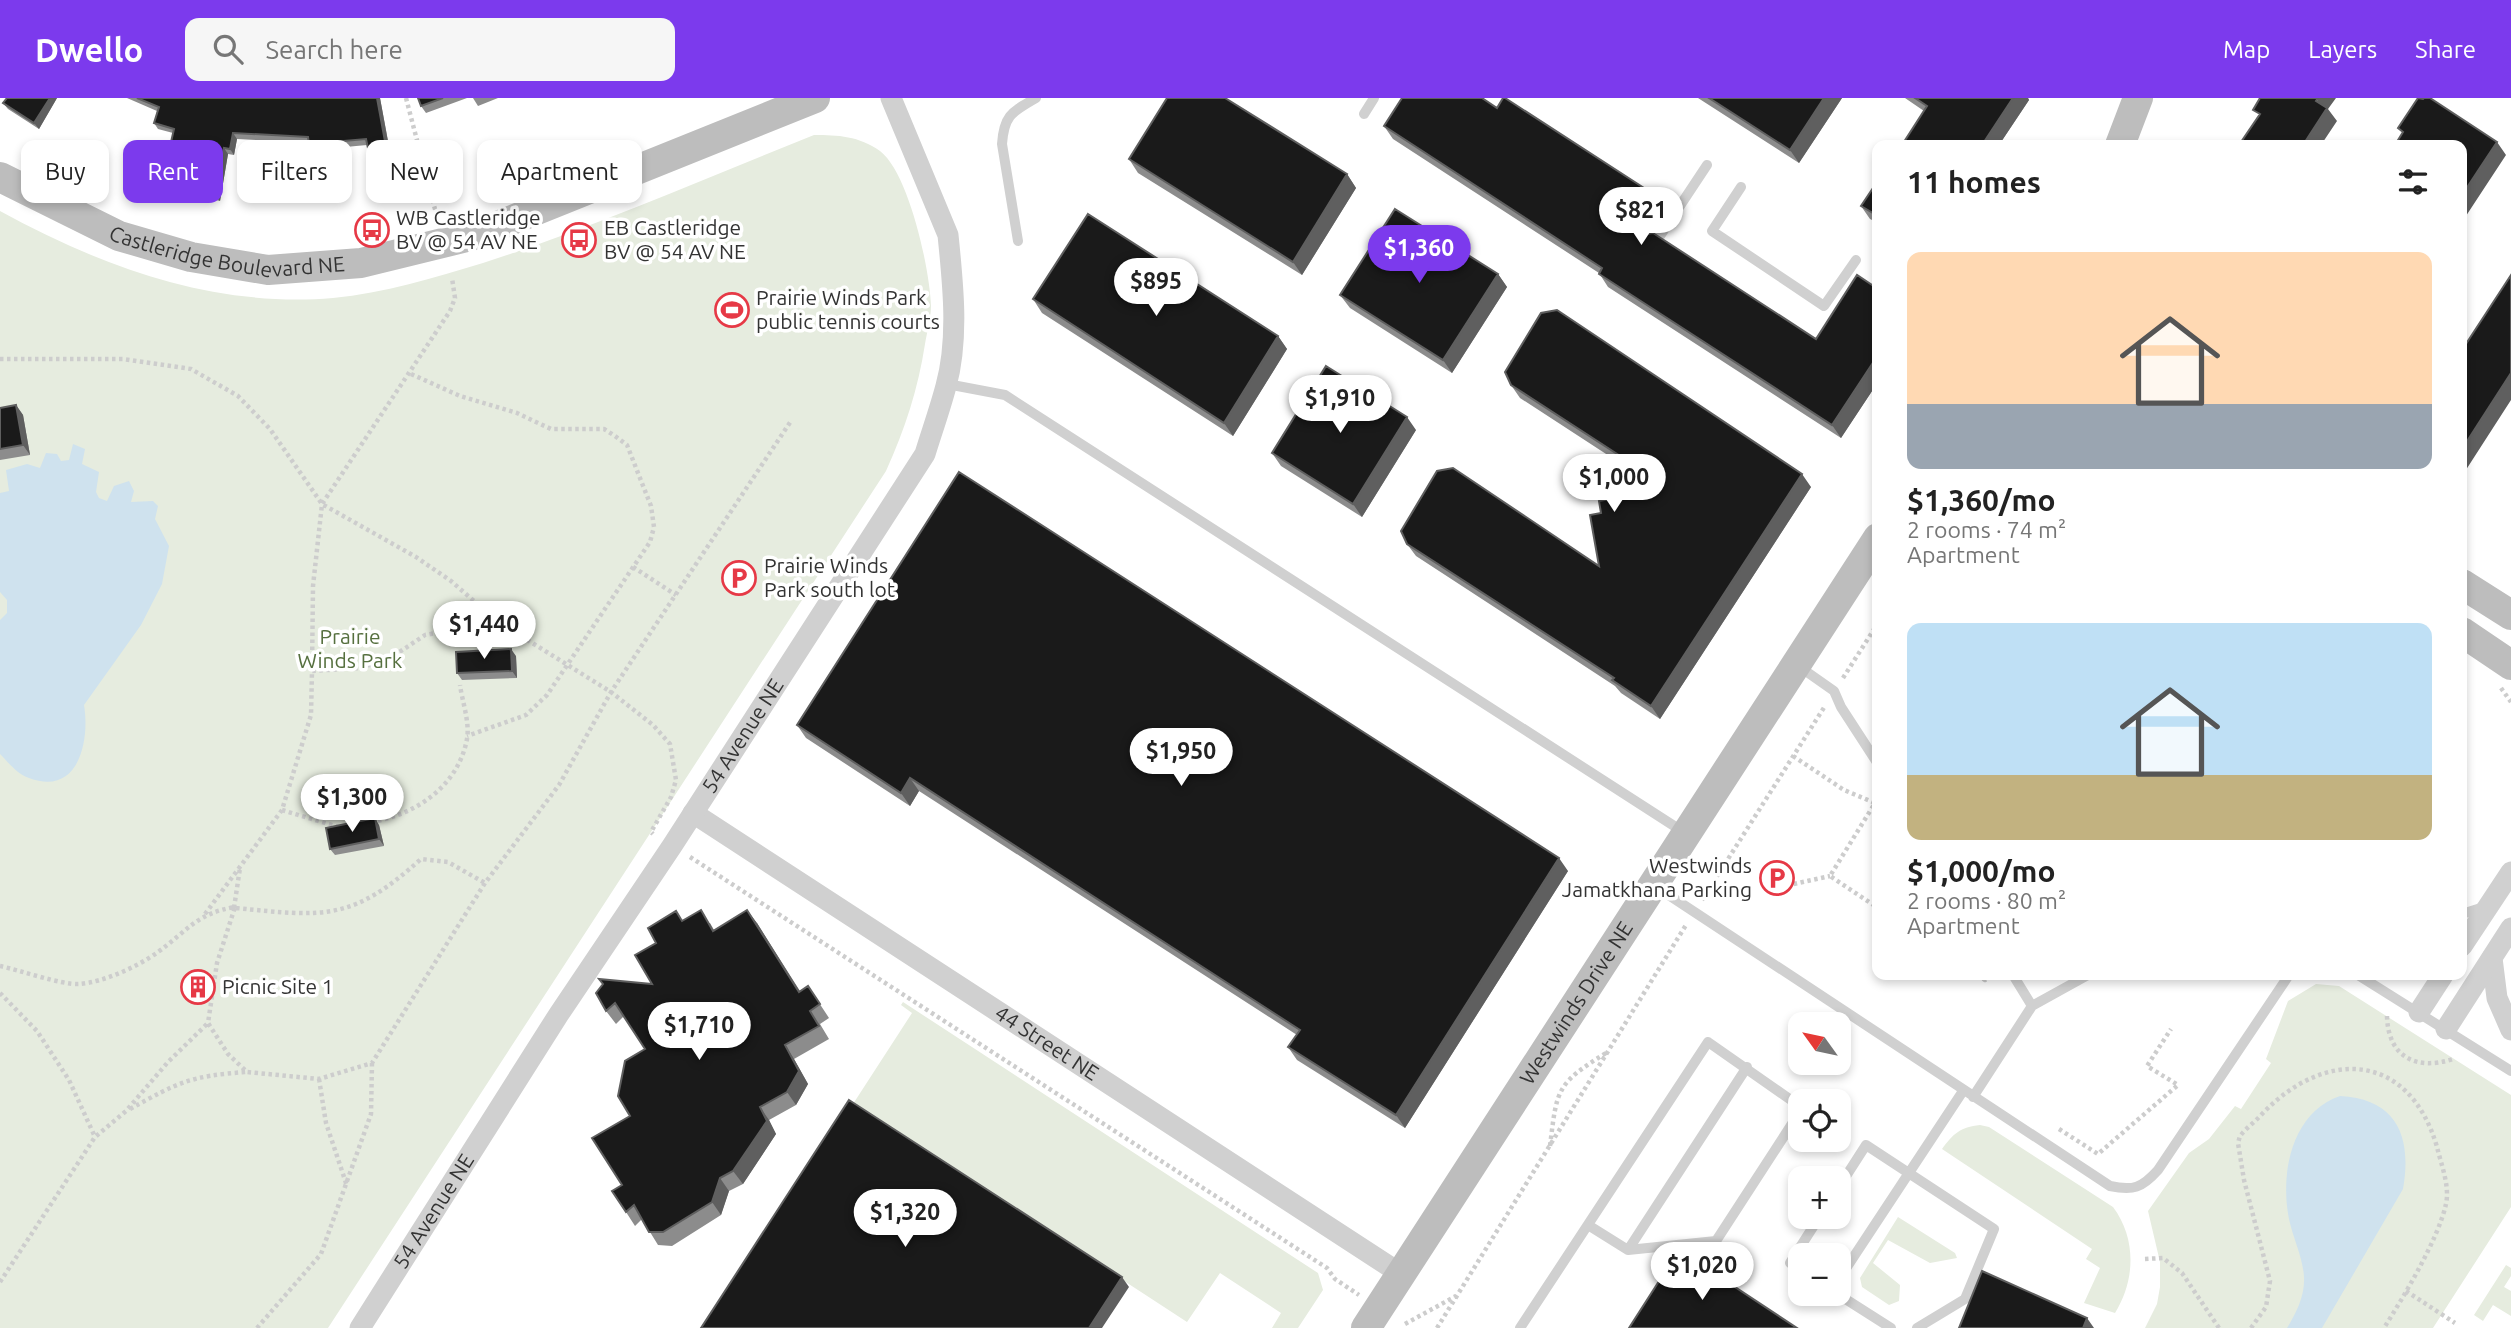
<!DOCTYPE html>
<html lang="en">
<head>
<meta charset="utf-8">
<style>
	:root { --surface:#fff; --page:#f6f6f6; --text:#222; --muted:#767676; --accent:#7c3aed }
	body { margin:0; font-family:Ubuntu,sans-serif; background:var(--page); color:var(--text); height:100vh; display:flex; flex-direction:column; font-size:26px; white-space:nowrap }
	* { box-sizing:border-box; margin:0 }
	p { font-size:23px; color:var(--muted) }
	.icon { flex:none; width:38px; height:38px; fill:none; stroke:currentColor; stroke-width:2; stroke-linecap:round; stroke-linejoin:round }
	.map { position:relative; flex:1; overflow:hidden }
	.drawer { position:absolute; left:1872px; top:42px; width:595px; height:840px; display:flex; flex-direction:column; background:var(--surface); border-radius:14px; box-shadow:0 4px 10px #0003 }
	.drawer>* { flex:none }
	.hud { position:absolute; left:21px; top:42px; width:665px; height:63px; display:flex; gap:14px }
	.needle { width:46px; rotate:303deg }
	.buttons { position:absolute; left:1788px; top:914px; display:grid; gap:14px }
	.buttons a { display:grid; place-items:center; width:63px; height:63px; border-radius:14px; background:var(--surface); box-shadow:0 4px 10px #0003; font-size:35px }
	.price { position:absolute; translate:-50% -60px; padding:0 16px; border-radius:24px; background:#fff; color:#222; font-size:23px; line-height:46px; filter:drop-shadow(0 2px 4px #0008) }
	.price::after { content:''; position:absolute; left:50%; top:42px; width:21px; height:16px; margin-left:-10px; background:inherit; clip-path:polygon(0 0,100% 0,50% 100%) }
	.price.active { background:var(--accent); color:#fff }
	ul { padding:0; list-style:none }
	li { display:grid; align-content:center; gap:14px; height:371px; padding:0 35px }
	li span { display:grid; place-items:center; height:217px; border-radius:14px; color:#555 }
	li>.icon { margin-inline-start:auto }
	span .icon { width:126px; height:126px; fill:#fffc; stroke-width:1 }
	li b { font-size:30px }
	h2 { display:flex; justify-content:space-between; align-items:center; height:84px; padding:0 35px; font-size:30px }
	.pill { padding:0 24px; border-radius:14px; background:var(--surface); box-shadow:0 4px 10px #0003; font-size:24px; line-height:63px }
	.pill.active { background:var(--accent); color:#fff }
	header { display:flex; align-items:center; gap:42px; box-sizing:border-box; height:98px; padding:0 35px; background:var(--accent); color:#fff }
	header strong { font-size:33px }
	nav { display:flex; gap:38px; margin-inline-start:auto; font-size:24px }
	.search { width:490px; height:63px; background:var(--page); display:flex; align-items:center; gap:18px; box-sizing:border-box; padding:0 24px; border-radius:14px; color:var(--muted); font-size:26px }
	.map>svg:first-child { display:block }
	.green { fill:#e6ecdf }
	.water { fill:#cfe2ee }
	.lines { fill:none; stroke-linecap:round; stroke-linejoin:round }
	.path { stroke:#cdcdcd; stroke-width:4.5; stroke-dasharray:3.5 3.5; stroke-linecap:butt }
	.lane { stroke:#d0d0d0; stroke-width:10 }
	.street { stroke:#d0d0d0; stroke-width:21 }
	.secondary { stroke:#bdbdbd; stroke-width:30 }
	.wall { fill:#8c8c8c }
	.shaded-wall { fill:#5f5f5f }
	.building { fill:#1a1a1a; stroke:#5f5f5f; stroke-width:2 }
	.labels { text-anchor:middle; stroke-width:7; stroke-linejoin:round; paint-order:stroke }
	.poi-label { font-size:21px; fill:#333; stroke:#fff; text-anchor:start }
	.street-label { font-size:21px; fill:#333; stroke:#fff }
	.park-label { font-size:21px; fill:#56703f; stroke:#fff }
</style>
</head>
<body>
<header>
<strong>Dwello</strong>
<div class="search"><svg class="icon" aria-label="search" viewBox="0 0 24 24"><circle cx="10" cy="10" r="6"/><path d="M15 15l6 6"/></svg>Search here</div>
<nav><a>Map</a><a>Layers</a><a>Share</a></nav>
</header>
<div class="map">
<svg width="2511" height="1230" viewBox="0 0 2511 1230">
	<rect width="100%" height="100%" fill="#fff"/>
	<path class="green" d="M 814,37 C 838,37 859,38 880,53 C 909,75 930,172 931,208 C 931,220 927,234 925,246 C 918,291 905,331 886,373 L 328,1230 L 0,1230 L 0,113 C 102,169 214,210 333,200 C 384,195 434,180 483,165 C 595,129 704,81 814,37 Z
		M 2316,886 L 2339,888 L 2511,997 L 2511,1109 L 2433,1230 L 2145,1230 L 2157,1206 L 2160,1189 L 2160,1164 L 2148,1113 L 2189,1055 L 2209,1041 L 2235,1008 L 2241,1011 L 2271,965 L 2266,961 L 2288,903 Z
		M 903,904 L 1318,1175 L 1323,1192 L 1298,1230 L 1272,1230 L 1281,1215 L 1220,1175 L 1187,1224 L 853,1006 L 912,915 L 901,907 Z
		M 1980,1027 L 1989,1029 L 2113,1109 C 2137,1141 2135,1183 2115,1215 L 2084,1205 L 2100,1170 L 2086,1161 L 2092,1151 L 1942,1051 C 1953,1036 1960,1029 1980,1027 Z
		M 1898,1119 L 1955,1155 L 1957,1160 L 1930,1165 L 1888,1142 L 1873,1165 L 1900,1187 L 1899,1203 L 1889,1207 L 1862,1189 L 1860,1180 Z
		M 2506,1167 L 2511,1170 L 2511,1178 L 2504,1189 L 2511,1193 L 2511,1218 L 2493,1207 L 2483,1223 L 2474,1217 Z"/>
	<path class="water" d="M 73,346 L 85,351 L 82,366 L 99,374 L 96,394 L 99,400 L 107,403 L 114,388 L 129,383 L 134,393 L 131,404 L 153,403 L 158,408 L 155,421 L 169,448 L 162,486 L 141,527 L 84,607 C 90,642 79,699 29,680 C 17,676 8,664 0,656 L 0,522 L 7,515 L 7,502 L 0,494 L 0,395 L 9,393 L 6,372 L 27,366 L 40,370 L 46,355 L 57,356 L 61,363 L 69,362 Z
		M 2340,998 C 2398,1001 2412,1040 2403,1091 L 2322,1230 L 2287,1230 C 2296,1215 2305,1198 2304,1179 C 2303,1160 2293,1140 2289,1121 C 2280,1076 2291,1015 2340,998 Z"/>
	<g class="lines">
		<path class="path" d="M 406,0 L 437,119
			M 0,261 L 123,261 L 191,271 L 238,298 L 270,331 L 322,406 L 416,459 L 451,483 L 497,523 L 611,594 L 653,627 L 670,646 L 676,682 L 671,699 L 651,734 L 653,736
			M 411,276 L 460,298 L 517,315 L 551,331 L 604,331 L 615,338 L 627,347 L 651,408 L 654,429 L 650,444 L 547,597 L 526,617 L 467,638
			M 633,469 L 676,497
			M 312,573 L 313,488 L 322,406 L 450,213 L 455,200 L 452,180
			M 1843,580 L 1878,525
			M 2501,590 L 2511,604
			M 1793,658 L 1844,692 L 1875,705 L 1830,778 L 1878,810
			M 282,712 L 338,729
			M 371,724 C 415,717 458,689 467,641 C 470,625 462,602 460,587
			M 690,759 L 1327,1170 L 1335,1181 L 1359,1197
			M 1780,789 L 1830,778
			M 1702,802 L 1825,608
			M 234,810 L 240,770
			M 236,810 C 325,819 352,823 421,761 L 448,764 L 485,785
			M 205,816 L 282,712 L 311,617 L 312,573 L 360,570 L 389,561 L 425,537 L 496,524
			M 0,868 C 19,872 62,887 79,886 C 104,884 137,869 158,854 C 187,833 197,815 235,809 L 217,865 L 208,925 L 228,956 L 247,974 L 319,981 L 372,965 L 485,785 L 559,687 L 611,594 L 791,323
			M 1977,877 L 1985,882 L 1993,877
			M 0,895 L 37,933 L 69,982 L 95,1039
			M 2387,918 C 2388,959 2416,973 2453,961
			M 319,981 L 326,1025 L 347,1088
			M 130,1011 C 179,984 190,978 246,974
			M 2059,1031 L 2098,1056 L 2178,987 L 2147,968 L 2171,931
			M 1550,1048 C 1557,991 1556,986 1606,955
			M 2145,1161 L 2163,1160 L 2182,1175 L 2219,1230
			M 0,1184 L 95,1039 L 126,1013 L 168,964 L 208,925
			M 2406,1193 L 2455,1225
			M 1405,1226 L 1456,1198
			M 257,1230 L 321,1156 L 371,1016 L 372,965
			M 1437,1230 L 1686,827
			M 2251,1230 L 2266,1209 L 2270,1183 L 2244,1082 L 2238,1045 L 2240,1038 C 2246,1030 2255,1024 2262,1016 C 2325,950 2409,953 2437,1049 C 2441,1066 2450,1088 2446,1106 C 2438,1142 2404,1198 2384,1230"/>
		<path class="lane" d="M 1364,16 L 1374,0
			M 1741,89 L 1712,133 L 1824,208 L 1856,162
			M 1018,143 L 1002,46 C 1004,17 1012,14 1036,0
			M 1656,144 L 1707,67
			M 947,286 L 1005,297 L 1685,735
			M 1797,567 L 1834,593 L 1841,609 L 1878,666
			M 1655,788 L 2110,1088 C 2133,1093 2142,1090 2158,1072 L 2289,877
			M 2462,816 L 2487,808
			M 2013,877 L 2032,908
			M 2358,877 L 2511,973
			M 1747,969 L 1628,1152 L 1716,1143 L 1801,1012
			M 1973,999 L 2032,908 L 2088,877
			M 1839,1089 L 1866,1047 L 1994,1131 L 1965,1201 L 1917,1230
			M 1588,1127 L 1628,1152
			M 1801,1172 L 1790,1165 L 1820,1118
			M 1839,1181 L 1963,993
			M 1836,1195 L 1891,1230
			M 1520,1230 L 1708,944 L 1801,1009"/>
		<g class="street">
			<path id="s1" d="M 693,715 L 1401,1176"/>
			<path d="M 2462,848 L 2511,774"/>
			<path d="M 2492,860 L 2497,900 L 2511,932"/>
			<path d="M 2419,914 L 2443,877"/>
			<path d="M 2446,931 L 2511,830"/>
			<path id="s2" d="M 360,1230 L 559,916 L 672,748 L 925,356 C 932,333 940,311 946,288 C 959,241 953,186 948,137 L 891,0"/>
		</g>
		<g class="secondary">
			<path d="M 2120,47 L 2138,0"/>
			<path id="s3" d="M 0,79 L 119,138 L 191,159 L 268,172 L 361,165 L 475,137 L 815,0"/>
			<path d="M 2462,486 L 2511,517"/>
			<path d="M 2462,534 L 2511,567"/>
			<path id="s4" d="M 1366,1230 L 1878,440"/>
		</g>
	</g>
	<path class="wall" d="M 57,0 L 39,31 L 8,11 L 3,5 Z
		M 127,0 L 380,0 L 392,64 L 399,63 L 403,69 L 409,97 L 382,102 L 378,96 L 367,47 L 313,52 L 309,45 L 237,41 L 234,57 L 228,56 L 220,103 L 167,90 L 162,84 L 173,35 L 158,31 L 154,25 L 157,13 Z
		M 418,0 L 467,0 L 426,15 L 421,8 Z
		M 473,0 L 498,0 L 478,8 Z
		M 1698,0 L 1842,0 L 1799,65 Z
		M 1905,0 L 2028,0 L 2029,2 L 1999,47 L 1902,47 L 1924,13 Z
		M 1497,10 L 1644,90 L 1653,104 L 1639,126 L 1647,136 L 1816,241 L 1878,191 L 1878,284 L 1841,340 L 1608,189 L 1599,175 L 1393,41 L 1384,28 Z
		M 1129,61 L 1347,76 L 1356,90 L 1302,177 L 1138,75 Z
		M 1878,85 L 1878,125 L 1870,121 L 1861,108 Z
		M 1498,176 L 1507,189 L 1452,275 L 1350,210 L 1340,197 Z
		M 1033,201 L 1278,238 L 1287,251 L 1233,338 L 1042,215 Z
		M 1511,287 L 1811,389 L 1660,621 L 1621,595 L 1615,588 L 1416,458 L 1407,446 L 1599,468 L 1610,401 L 1646,382 L 1520,300 Z
		M 16,307 L 23,317 L 30,357 L 0,362 L 0,310 Z
		M 1416,332 L 1362,419 L 1281,368 L 1272,355 Z
		M 516,558 L 517,580 L 462,582 L 457,575 Z
		M 797,627 L 1568,773 L 1405,1030 L 1297,962 L 1288,949 L 1297,937 L 919,693 L 910,708 L 806,640 Z
		M 379,727 L 384,748 L 335,757 L 330,751 Z
		M 682,823 L 710,825 L 714,832 L 757,825 L 800,893 L 808,888 L 829,920 L 820,926 L 829,941 L 794,961 L 808,986 L 796,1007 L 769,1022 L 776,1036 L 743,1086 L 729,1093 L 721,1117 L 672,1148 L 658,1147 L 642,1121 L 635,1128 L 626,1114 L 622,1087 L 630,1018 L 645,951 L 624,918 L 616,926 L 606,913 L 596,895 L 652,886 L 656,845 Z"/>
	<path class="shaded-wall" d="M 50,0 L 57,0 L 39,31 L 34,25 Z
		M 377,0 L 380,0 L 393,71 L 389,65 Z
		M 1824,0 L 1842,0 L 1799,65 L 1790,52 Z
		M 2013,0 L 2028,0 L 2029,2 L 1999,47 L 1982,47 Z
		M 2318,0 L 2336,0 L 2328,11 L 2337,23 L 2321,47 L 2303,47 Z
		M 233,35 L 237,41 L 234,57 L 230,51 Z
		M 2497,44 L 2506,57 L 2462,124 L 2462,97 Z
		M 224,50 L 228,56 L 220,103 L 215,97 Z
		M 399,63 L 403,69 L 409,97 L 405,91 Z
		M 1347,76 L 1356,90 L 1302,177 L 1293,164 Z
		M 1644,90 L 1653,104 L 1635,131 L 1626,118 Z
		M 1640,127 L 1649,140 L 1642,137 Z
		M 1498,176 L 1507,189 L 1452,275 L 1443,262 Z
		M 1278,238 L 1287,251 L 1233,338 L 1224,325 Z
		M 1878,257 L 1878,284 L 1841,340 L 1832,327 Z
		M 2511,275 L 2511,302 L 2462,378 L 2462,351 Z
		M 16,307 L 23,317 L 30,357 L 23,347 Z
		M 1407,319 L 1416,332 L 1362,419 L 1353,406 Z
		M 1802,376 L 1811,389 L 1660,621 L 1651,608 Z
		M 511,551 L 516,558 L 517,580 L 512,573 Z
		M 910,680 L 919,693 L 910,708 L 901,695 Z
		M 375,720 L 379,727 L 384,748 L 379,741 Z
		M 1559,760 L 1568,773 L 1405,1030 L 1396,1017 Z
		M 747,812 L 757,825 L 808,907 L 799,894 Z
		M 785,947 L 794,961 L 808,986 L 796,1007 L 787,994 Z
		M 760,1009 L 769,1022 L 776,1036 L 743,1086 L 733,1073 Z
		M 720,1080 L 729,1093 L 721,1117 L 712,1104 Z
		M 1122,1179 L 1129,1189 L 1102,1230 L 1089,1230 Z
		M 2087,1220 L 2094,1230 L 2083,1230 Z"/>
	<path class="building" d="M 7,0 L 50,0 L 34,25 L 3,5 Z
		M 137,0 L 377,0 L 389,65 L 399,63 L 405,91 L 378,96 L 366,41 L 309,46 L 308,39 L 233,35 L 230,51 L 224,50 L 215,97 L 162,84 L 174,31 L 154,25 L 159,9 Z
		M 418,0 L 443,0 L 421,8 Z
		M 1167,0 L 1225,0 L 1347,76 L 1293,164 L 1129,61 Z
		M 1402,0 L 1482,0 L 1497,10 L 1503,0 L 1505,0 L 1644,90 L 1626,118 L 1640,127 L 1642,137 L 1653,135 L 1816,241 L 1857,177 L 1878,191 L 1878,257 L 1832,327 L 1599,176 L 1602,170 L 1384,28 Z
		M 1709,0 L 1824,0 L 1790,52 Z
		M 1915,0 L 2013,0 L 1982,47 L 1902,47 L 1927,8 Z
		M 2260,0 L 2318,0 L 2316,3 L 2327,10 L 2303,47 L 2239,47 L 2260,16 L 2253,12 Z
		M 2418,0 L 2423,1 L 2424,0 L 2430,0 L 2497,44 L 2462,97 L 2462,47 L 2395,47 L 2403,34 L 2398,30 Z
		M 1877,84 L 1878,85 L 1878,118 L 1861,108 Z
		M 1395,111 L 1498,176 L 1443,262 L 1340,197 Z
		M 1088,116 L 1278,238 L 1224,325 L 1033,201 Z
		M 2511,177 L 2511,275 L 2462,351 L 2462,252 Z
		M 1557,212 L 1802,376 L 1651,608 L 1612,582 L 1614,580 L 1407,446 L 1401,433 L 1437,373 L 1453,370 L 1599,468 L 1590,417 L 1601,415 L 1599,403 L 1610,401 L 1607,389 L 1654,380 L 1511,287 L 1505,274 L 1541,215 Z
		M 1326,268 L 1407,319 L 1353,406 L 1272,355 Z
		M 16,307 L 23,347 L 0,351 L 0,310 Z
		M 959,374 L 1559,760 L 1396,1017 L 1288,949 L 1300,932 L 910,680 L 901,695 L 797,627 Z
		M 511,551 L 512,573 L 457,575 L 456,554 Z
		M 375,720 L 379,741 L 330,751 L 326,730 Z
		M 701,812 L 713,833 L 747,812 L 799,894 L 808,888 L 820,906 L 810,913 L 819,928 L 785,947 L 799,973 L 787,994 L 760,1009 L 767,1023 L 733,1073 L 720,1080 L 712,1104 L 663,1134 L 649,1134 L 634,1107 L 626,1114 L 612,1093 L 622,1087 L 592,1040 L 630,1018 L 618,998 L 625,963 L 645,951 L 615,905 L 606,913 L 596,895 L 603,886 L 599,881 L 652,886 L 635,857 L 656,845 L 648,830 L 676,813 L 682,823 Z
		M 849,1002 L 1122,1179 L 1089,1230 L 701,1230 Z
		M 1679,1152 L 1797,1230 L 1629,1230 Z
		M 1982,1173 L 2087,1220 L 2083,1230 L 1959,1230 Z"/>
	<defs>
		<g id="bus-ring" transform="scale(1.75)"><circle r="9.5" fill="#fff" stroke="#e63946" stroke-width="1.5"/><path d="M-5-6H5V4H4V6H2V4H-2V6H-4V4H-5ZM-3.5-4V0h7V-4ZM-3.5 1.2v1.5H-2V1.2ZM2 1.2v1.5H3.5V1.2Z" fill="#e63946"/></g>
		<g id="stadium-ring" transform="scale(1.75)"><circle r="9.5" fill="#fff" stroke="#e63946" stroke-width="1.5"/><path d="M0-5a6.5 5 0 1 0 0 10a6.5 5 0 1 0 0-10ZM-3.5-1.8h7v3.6h-7Z" fill="#e63946"/></g>
		<g id="parking-ring" transform="scale(1.75)"><circle r="9.5" fill="#fff" stroke="#e63946" stroke-width="1.5"/><path d="M-3.5-5.5H1a3.5 3.5 0 0 1 0 7H-1V5.5H-3.5ZM-1-3.4V-.6H.8a1.4 1.4 0 0 0 0-2.8Z" fill="#e63946"/></g>
		<g id="building-ring" transform="scale(1.75)"><circle r="9.5" fill="#fff" stroke="#e63946" stroke-width="1.5"/><path d="M-4-6H4V6H1V3H-1V6H-4ZM-2.5-4.3h1.7v1.8h-1.7ZM.8-4.3h1.7v1.8H.8ZM-2.5-1h1.7V.8h-1.7ZM.8-1h1.7V.8H.8Z" fill="#e63946"/></g>
	</defs>
	<g fill-rule="evenodd">
		<use href="#bus-ring" x="372" y="132"/>
		<use href="#bus-ring" x="579" y="142"/>
		<use href="#stadium-ring" x="732" y="212"/>
		<use href="#parking-ring" x="739" y="480"/>
		<use href="#parking-ring" x="1777" y="780"/>
		<use href="#building-ring" x="198" y="889"/>
	</g>
	<g class="labels">
		<g class="poi-label">
			<text x="396" y="127">WB Castleridge<tspan x="396" dy="24">BV @ 54 AV NE</tspan></text>
			<text x="604" y="137">EB Castleridge<tspan x="604" dy="24">BV @ 54 AV NE</tspan></text>
			<text x="756" y="207">Prairie Winds Park<tspan x="756" dy="24">public tennis courts</tspan></text>
			<text x="764" y="475">Prairie Winds<tspan x="764" dy="24">Park south lot</tspan></text>
			<text x="1752" y="775" text-anchor="end">Westwinds<tspan x="1752" dy="24">Jamatkhana Parking</tspan></text>
			<text x="222" y="896">Picnic Site 1</text>
		</g>
		<g class="street-label">
			<text dy="7" stroke="none"><textPath href="#s3" startOffset="243">Castleridge Boulevard NE</textPath></text>
			<text dy="7" stroke="none"><textPath href="#s2" startOffset="705">54 Avenue NE</textPath></text>
			<text dy="7" stroke="none"><textPath href="#s4" startOffset="387">Westwinds Drive NE</textPath></text>
			<text dy="7" stroke="none"><textPath href="#s1" startOffset="422">44 Street NE</textPath></text>
			<text dy="7" stroke="none"><textPath href="#s2" startOffset="138">54 Avenue NE</textPath></text>
		</g>
		<g class="park-label">
			<text x="350" y="546">Prairie<tspan x="350" dy="24">Winds Park</tspan></text>
		</g>
	</g>
</svg>
<div class="buttons">
<a><svg class="needle" viewBox="-14 -14 28 28"><path d="M0-13l5 13h-10z" fill="#e53935"/><path d="M0 13l5-13h-10z" fill="#767676"/></svg></a>
<a><svg class="icon" aria-label="locate" viewBox="0 0 24 24"><circle cx="12" cy="12" r="6"/><path d="M12 2v4M12 18v4M2 12h4M18 12h4"/></svg></a>
<a>+</a>
<a>−</a>
</div>
<b class="price" style="left:1641px;top:149px">$821</b>
<b class="price active" style="left:1419px;top:187px">$1,360</b>
<b class="price" style="left:1156px;top:220px">$895</b>
<b class="price" style="left:1340px;top:337px">$1,910</b>
<b class="price" style="left:1614px;top:416px">$1,000</b>
<b class="price" style="left:484px;top:563px">$1,440</b>
<b class="price" style="left:1181px;top:690px">$1,950</b>
<b class="price" style="left:352px;top:736px">$1,300</b>
<b class="price" style="left:699px;top:964px">$1,710</b>
<b class="price" style="left:905px;top:1151px">$1,320</b>
<b class="price" style="left:1702px;top:1204px">$1,020</b>
<div class="hud">
<a class="pill">Buy</a>
<a class="pill active">Rent</a>
<a class="pill">Filters</a>
<a class="pill">New</a>
<a class="pill">Apartment</a>
</div>
<section class="drawer">
<h2>11 homes<svg class="icon" aria-label="filters" viewBox="0 0 24 24"><path d="M4 7h16M4 17h16"/><circle cx="9" cy="7" r="2"/><circle cx="15" cy="17" r="2"/></svg></h2>
<ul>
<li><span style="background:linear-gradient(#ffd9b3 70%,#9aa5b1 0)"><svg class="icon" aria-label="home" viewBox="0 0 24 24"><path d="M3 11l9-7 9 7M6 9v11h12V9"/></svg></span><div><b>$1,360/mo</b><p>2 rooms · 74 m²</p><p>Apartment</p></div></li>
<li><span style="background:linear-gradient(#bfe0f5 70%,#c2b280 0)"><svg class="icon" aria-label="home" viewBox="0 0 24 24"><path d="M3 11l9-7 9 7M6 9v11h12V9"/></svg></span><div><b>$1,000/mo</b><p>2 rooms · 80 m²</p><p>Apartment</p></div></li>
</ul>
</section>
</div>
</body>
</html>
